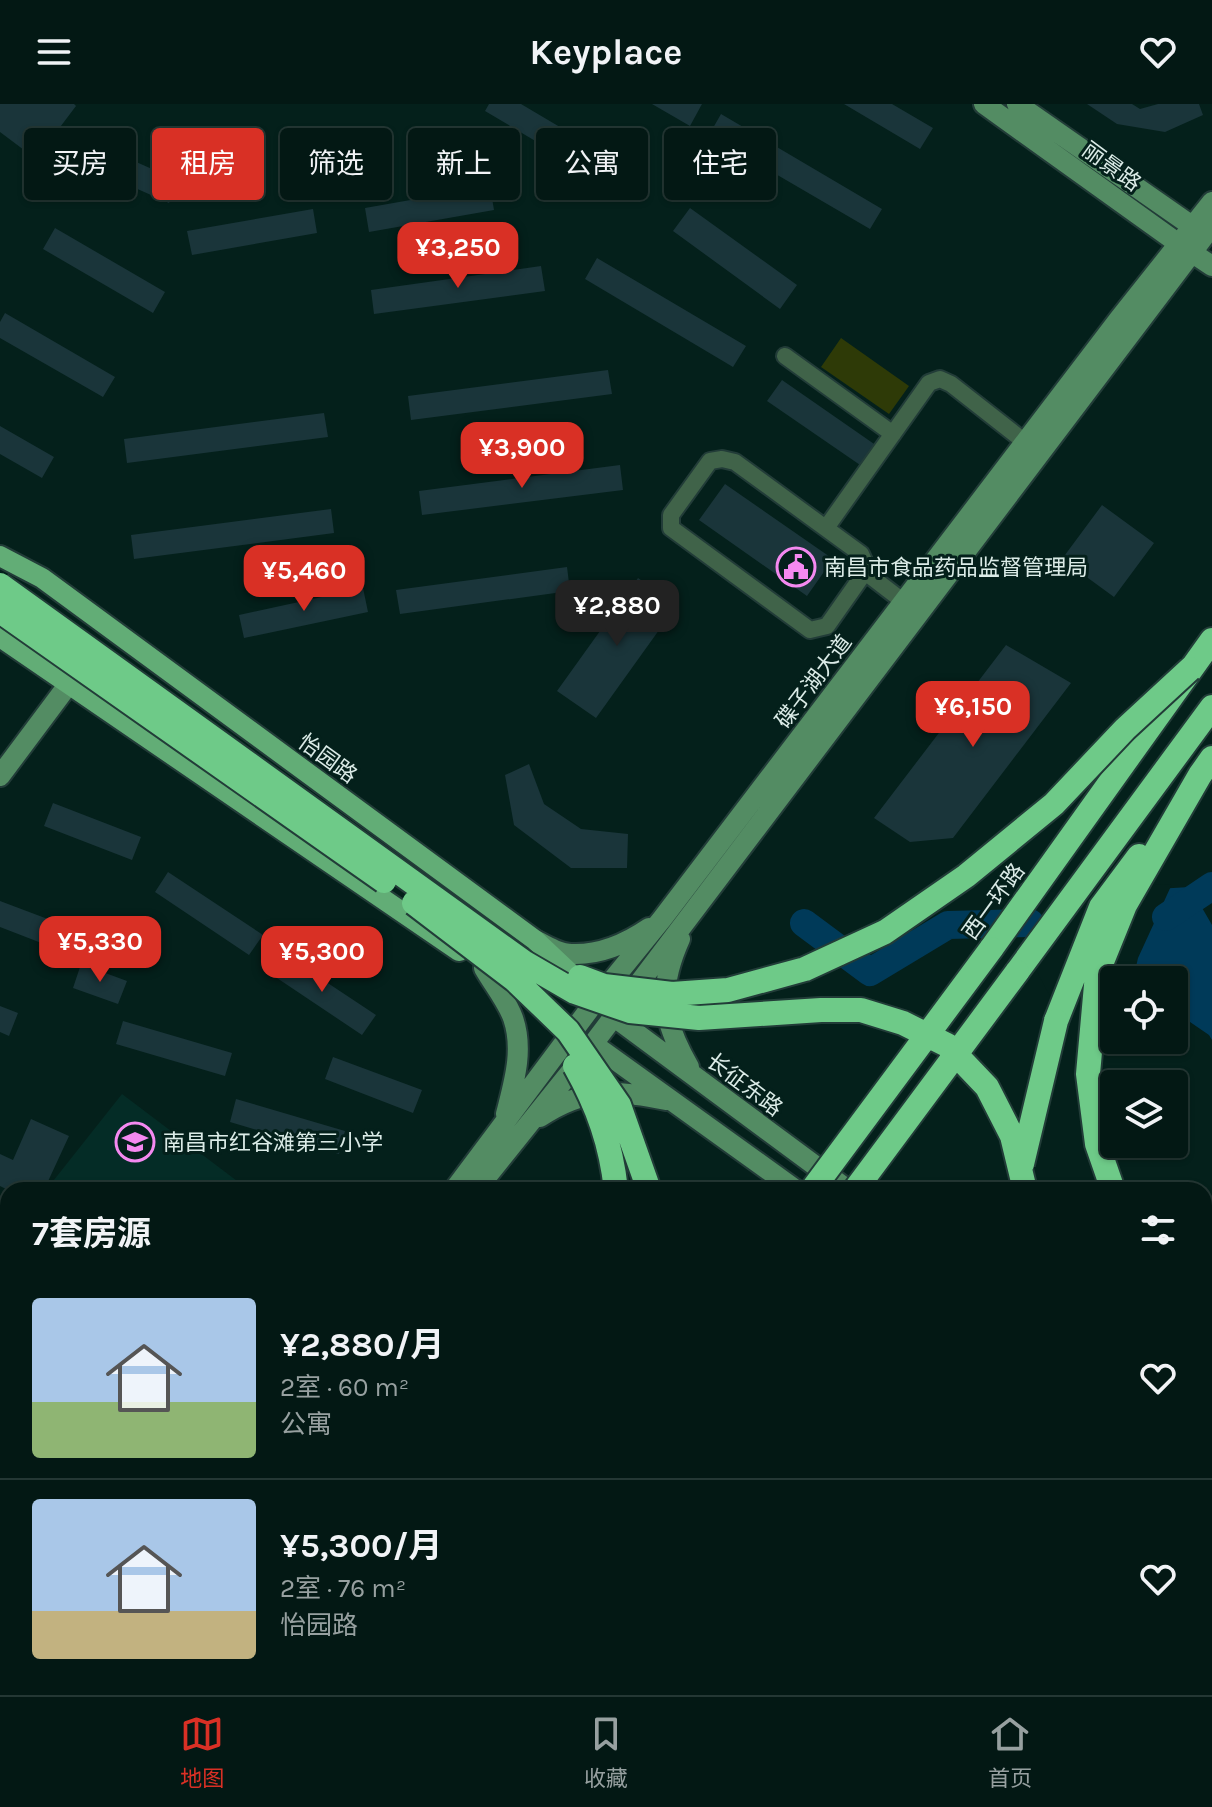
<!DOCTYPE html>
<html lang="zh">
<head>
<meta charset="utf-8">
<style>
	:root { --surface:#031814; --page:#112522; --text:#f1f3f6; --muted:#97a0a0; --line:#243734; --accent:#d93025 }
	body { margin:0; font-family:Karla,"Noto Sans SC",sans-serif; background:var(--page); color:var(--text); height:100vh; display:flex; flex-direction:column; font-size:30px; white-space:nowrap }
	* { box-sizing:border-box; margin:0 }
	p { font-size:26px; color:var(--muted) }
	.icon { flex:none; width:44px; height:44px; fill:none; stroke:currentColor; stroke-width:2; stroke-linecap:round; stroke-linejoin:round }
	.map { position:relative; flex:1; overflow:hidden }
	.details { position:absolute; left:0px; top:1078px; width:1212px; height:514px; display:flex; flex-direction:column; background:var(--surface); border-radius:24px 24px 0 0; box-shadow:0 2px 6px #0004,0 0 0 2px var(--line) }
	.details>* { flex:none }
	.hud { position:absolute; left:24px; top:24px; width:800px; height:72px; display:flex; gap:16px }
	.fabs { position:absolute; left:1100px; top:862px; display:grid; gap:16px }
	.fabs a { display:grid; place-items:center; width:88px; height:88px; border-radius:8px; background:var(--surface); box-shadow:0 2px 6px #0004,0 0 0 2px var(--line); font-size:40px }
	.price { position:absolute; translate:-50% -68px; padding:0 18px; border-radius:16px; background:var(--accent); color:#fff; font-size:26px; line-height:52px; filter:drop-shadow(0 2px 4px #0008) }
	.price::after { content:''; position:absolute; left:50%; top:48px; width:24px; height:18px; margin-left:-12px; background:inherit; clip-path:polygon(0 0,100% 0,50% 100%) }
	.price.active { background:#222; color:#fff }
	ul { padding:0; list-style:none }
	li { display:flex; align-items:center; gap:24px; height:200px; padding:0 32px }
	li+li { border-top:2px solid var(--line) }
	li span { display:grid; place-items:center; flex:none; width:224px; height:160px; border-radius:8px; color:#555 }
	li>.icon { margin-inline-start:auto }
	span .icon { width:96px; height:96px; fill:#fffc; stroke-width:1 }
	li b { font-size:34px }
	h2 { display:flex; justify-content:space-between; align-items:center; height:96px; padding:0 32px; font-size:34px }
	.chip { padding:0 28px; border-radius:8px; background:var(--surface); box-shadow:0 2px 6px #0004,0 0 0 2px var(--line); font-size:28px; line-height:72px }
	.chip.active { background:var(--accent); color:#fff }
	header { display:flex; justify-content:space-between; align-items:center; height:104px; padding:0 32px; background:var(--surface); font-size:36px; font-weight:700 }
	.menu { display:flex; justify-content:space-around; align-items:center; height:112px; border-top:2px solid var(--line); background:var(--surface); font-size:22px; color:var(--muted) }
	.menu a { display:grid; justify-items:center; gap:4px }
	.menu .active { color:var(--accent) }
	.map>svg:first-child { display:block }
	.built { fill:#042c26 }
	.green { fill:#2e3a07 }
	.water { fill:#003a59 }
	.pier { fill:#04201b }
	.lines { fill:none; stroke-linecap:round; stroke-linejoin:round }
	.river { stroke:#003a59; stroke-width:28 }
	.building { fill:#1a353a }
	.street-casing { stroke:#223c38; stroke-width:20 }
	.secondary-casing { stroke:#223c38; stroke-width:24 }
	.primary-casing { stroke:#223c38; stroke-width:24 }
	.highway-casing { stroke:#223c38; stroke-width:28 }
	.street { stroke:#406349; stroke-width:16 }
	.secondary { stroke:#538c63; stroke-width:20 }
	.primary { stroke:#62ad76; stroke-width:20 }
	.highway { stroke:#6eca88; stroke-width:24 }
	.highway-bridge-casing { stroke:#223c38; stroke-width:28; stroke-linecap:butt }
	.highway-bridge { stroke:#6eca88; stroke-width:24 }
	.labels { text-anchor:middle; stroke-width:6; stroke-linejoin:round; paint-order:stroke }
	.street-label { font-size:22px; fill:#dbebe7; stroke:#04201b }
	.poi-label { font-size:22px; fill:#dbebe7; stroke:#04201b; text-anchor:start }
</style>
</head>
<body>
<header><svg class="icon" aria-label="menu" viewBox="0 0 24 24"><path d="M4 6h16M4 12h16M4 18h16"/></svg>Keyplace<svg class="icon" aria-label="heart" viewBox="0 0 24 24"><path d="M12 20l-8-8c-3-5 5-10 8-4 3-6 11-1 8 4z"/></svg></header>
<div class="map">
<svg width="1212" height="1591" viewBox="0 0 1212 1591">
	<rect width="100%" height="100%" fill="#04201b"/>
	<path class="built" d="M 122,990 L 249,1086 L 46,1086 Z
		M 8,1134 L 8,1368 L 0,1363 L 0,1144 Z
		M 0,1413 L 8,1418 L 8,1581 L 1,1591 L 0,1591 Z"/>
	<path class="green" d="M 841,234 L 909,282 L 889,310 L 821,263 Z
		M 876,1584 L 1095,1584 L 1094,1591 L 841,1591 Z"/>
	<path class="water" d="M 1190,783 L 1212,821 L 1212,936 L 1209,931 L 1174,907 L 1174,876 L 1114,876 L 1004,794 Z
		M 648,1584 L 944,1584 L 942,1591 L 640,1591 Z"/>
	<path class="pier" d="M 1172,780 L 1138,854 L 1133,876 L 1114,876 L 1114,916 L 1076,935 L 1072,935 L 1000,796 L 1000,792 L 1003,790 Z
		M 1204,1156 L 1212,1163 L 1212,1383 L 1204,1383 Z"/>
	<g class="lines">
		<path class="river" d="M 1166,813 L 1212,782
			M 804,819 L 870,868 L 948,821 L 1030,819"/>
	</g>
	<path class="building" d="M 0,0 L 74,0 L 76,2 L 36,55 L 0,28 Z
		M 489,0 L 521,0 L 646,74 L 633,95 L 485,7 Z
		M 652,0 L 702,0 L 690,22 Z
		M 844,0 L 892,0 L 933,24 L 920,45 Z
		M 1087,0 L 1132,0 L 1140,5 L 1158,0 L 1199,0 L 1203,11 L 1165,28 L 1117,20 Z
		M 721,10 L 882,105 L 870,125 L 709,31 Z
		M 134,57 L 179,77 L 169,99 L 124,79 Z
		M 490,82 L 494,106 L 369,128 L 365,104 Z
		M 690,104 L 797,181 L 780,205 L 673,127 Z
		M 313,105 L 317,129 L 192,151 L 187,127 Z
		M 55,124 L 165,188 L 153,209 L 43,145 Z
		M 597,154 L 746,242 L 733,263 L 585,175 Z
		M 541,162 L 545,187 L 374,210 L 371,186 Z
		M 5,209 L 115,273 L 103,293 L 0,234 L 0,218 Z
		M 608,266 L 612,290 L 411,316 L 408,292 Z
		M 782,276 L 877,342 L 863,363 L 767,297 Z
		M 324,309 L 328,333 L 127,359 L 124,335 Z
		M 0,322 L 54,353 L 42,374 L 0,350 Z
		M 620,361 L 623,386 L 422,411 L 419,387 Z
		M 725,380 L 833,455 L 807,492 L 699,416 Z
		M 1102,401 L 1154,439 L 1114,493 L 1062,455 Z
		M 331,405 L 334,429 L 134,455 L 131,431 Z
		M 567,463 L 570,487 L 400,510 L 396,486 Z
		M 638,474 L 677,501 L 596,614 L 557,587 Z
		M 363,484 L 368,508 L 244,534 L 239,511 Z
		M 1006,541 L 1071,579 L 953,734 L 910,738 L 874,714 Z
		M 529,660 L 544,700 L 581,725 L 628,730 L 627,764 L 571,764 L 514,721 L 505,671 Z
		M 53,699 L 141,733 L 132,756 L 44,722 Z
		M 168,768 L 263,831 L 249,851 L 155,788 Z
		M 0,797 L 53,817 L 44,840 L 0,823 Z
		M 281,848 L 376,911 L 362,931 L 268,868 Z
		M 81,860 L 127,877 L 118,900 L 73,884 Z
		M 0,902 L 18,909 L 9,932 L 0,928 Z
		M 123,917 L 232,949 L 225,972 L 116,940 Z
		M 333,953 L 422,986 L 413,1009 L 325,975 Z
		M 236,995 L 345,1027 L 339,1050 L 230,1018 Z
		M 31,1015 L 69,1032 L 44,1086 L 8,1086 L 0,1082 L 0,1050 L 13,1056 Z
		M 0,1470 L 8,1474 L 8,1537 L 6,1540 L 0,1537 Z"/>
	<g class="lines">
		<g class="street-casing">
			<path id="street" d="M 785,252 L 893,330
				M 826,424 L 929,279 L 940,275 L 951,280 L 1025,338
				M 865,468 L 865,459 L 861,450 L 735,358 L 722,355 L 710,357 L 671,411 L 671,424 L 810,526 L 827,522 L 865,468 L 904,498"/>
		</g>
		<g class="secondary-casing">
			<path id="secondary" d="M 984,0 L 1179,140 L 1212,162
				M 1017,0 L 1202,129
				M 0,672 L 68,581
				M 680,835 C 657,886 662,916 689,963
				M 537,837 C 548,843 560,850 572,850 C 599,851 627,839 649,824
				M 484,864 C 493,880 507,897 513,914 C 524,946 514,978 506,1010
				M 613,912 L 848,1086
				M 593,940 L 796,1086
				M 540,1013 C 585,983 615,986 666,996
				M 454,1086 L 597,895 L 662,815 L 1119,215 L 1212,98
				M 476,1086 L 593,940 L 1212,122
				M 1204,1280 L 1212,1283
				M 1204,1312 L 1212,1315
				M 0,1384 L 8,1389
				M 313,1584 L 324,1591
				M 71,1591 L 77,1584
				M 96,1591 L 102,1584"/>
		</g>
		<g class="primary-casing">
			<path id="primary" d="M 0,452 L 42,474 L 535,836 L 588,886
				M 0,533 L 459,847"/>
		</g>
		<g class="highway-casing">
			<path id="highway" d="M 991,845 L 1212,536
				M 1017,868 L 1212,603
				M 1056,917 L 1101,803 L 1139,752
				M 1113,1086 L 1097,1040 L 1088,970 L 1097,870 L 1125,801 L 1200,671 L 1212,654
				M 1204,1210 L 1212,1217
				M 1204,1332 L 1212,1333
				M 433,1591 L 439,1584
				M 476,1591 L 482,1584
				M 511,1591 L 516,1584"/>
		</g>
		<use href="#street" class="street"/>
		<use href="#secondary" class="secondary"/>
		<use href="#primary" class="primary"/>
		<use href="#highway" class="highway"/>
		<g class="highway-bridge-casing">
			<path id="highway-bridge" d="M 0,481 L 525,859 L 575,888 L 630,907 L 699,914 L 821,906 L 861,906 L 903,919 L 947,941 L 987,983 L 1012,1032 L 1025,1086
				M 0,507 L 384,777
				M 414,799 L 515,876 L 568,927 L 619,1001 L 649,1086
				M 580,873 L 604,882 L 672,890 L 728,886 L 805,865 L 885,828 L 966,772 L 1054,700 L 1125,625 L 1190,565
				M 575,962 C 598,1003 611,1040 616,1086
				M 1022,1060 L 1056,917
				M 812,1086 L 991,845
				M 855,1086 L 1017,868"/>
		</g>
		<use href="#highway-bridge" class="highway-bridge"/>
	</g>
	<defs>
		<g id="civic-ring" transform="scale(2)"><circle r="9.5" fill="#04201b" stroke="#f489f0" stroke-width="1.5"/><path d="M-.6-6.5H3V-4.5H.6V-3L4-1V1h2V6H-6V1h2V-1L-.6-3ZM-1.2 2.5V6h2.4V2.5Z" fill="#f489f0"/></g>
		<g id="school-ring" transform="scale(2)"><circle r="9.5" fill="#04201b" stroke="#f489f0" stroke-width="1.5"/><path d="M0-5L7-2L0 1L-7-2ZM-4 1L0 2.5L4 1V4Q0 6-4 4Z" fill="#f489f0"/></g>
	</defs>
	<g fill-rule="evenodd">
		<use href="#civic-ring" x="796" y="463"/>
		<use href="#school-ring" x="135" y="1038"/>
	</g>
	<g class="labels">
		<g class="street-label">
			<text transform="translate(1112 62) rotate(36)" y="8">丽景路</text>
			<text transform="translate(813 577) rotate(-53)" y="8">碟子湖大道</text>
			<text transform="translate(328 654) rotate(36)" y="8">怡园路</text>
			<text transform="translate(993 797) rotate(-54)" y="8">西一环路</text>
			<text transform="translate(745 980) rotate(37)" y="8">长征东路</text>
		</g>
		<g class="poi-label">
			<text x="824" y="471">南昌市食品药品监督管理局</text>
			<text x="163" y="1046">南昌市红谷滩第三小学</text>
		</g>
	</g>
</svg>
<div class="fabs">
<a><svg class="icon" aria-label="locate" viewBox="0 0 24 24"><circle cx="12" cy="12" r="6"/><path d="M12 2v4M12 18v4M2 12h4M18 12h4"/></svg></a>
<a><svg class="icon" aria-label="layers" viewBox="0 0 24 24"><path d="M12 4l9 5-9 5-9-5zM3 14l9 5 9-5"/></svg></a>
</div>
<b class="price" style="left:458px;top:186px">¥3,250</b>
<b class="price" style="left:522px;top:386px">¥3,900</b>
<b class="price" style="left:304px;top:509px">¥5,460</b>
<b class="price active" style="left:617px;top:544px">¥2,880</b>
<b class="price" style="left:973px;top:645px">¥6,150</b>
<b class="price" style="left:100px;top:880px">¥5,330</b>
<b class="price" style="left:322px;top:890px">¥5,300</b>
<div class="hud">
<a class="chip">买房</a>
<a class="chip active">租房</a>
<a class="chip">筛选</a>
<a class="chip">新上</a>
<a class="chip">公寓</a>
<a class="chip">住宅</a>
</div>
<section class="details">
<h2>7套房源<svg class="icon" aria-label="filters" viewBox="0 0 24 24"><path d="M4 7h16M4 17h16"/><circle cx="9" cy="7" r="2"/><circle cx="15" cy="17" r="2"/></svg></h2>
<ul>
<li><span style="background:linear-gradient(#a9c7e8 65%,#8fb573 0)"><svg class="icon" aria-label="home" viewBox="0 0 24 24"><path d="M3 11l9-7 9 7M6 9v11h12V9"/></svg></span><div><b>¥2,880/月</b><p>2室 · 60 m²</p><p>公寓</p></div><svg class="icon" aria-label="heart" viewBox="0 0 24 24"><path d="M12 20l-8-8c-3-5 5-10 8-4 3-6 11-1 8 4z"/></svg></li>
<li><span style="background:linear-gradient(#a9c7e8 70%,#c2b280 0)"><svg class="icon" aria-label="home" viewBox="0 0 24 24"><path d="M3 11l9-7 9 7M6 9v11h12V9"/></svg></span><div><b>¥5,300/月</b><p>2室 · 76 m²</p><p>怡园路</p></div><svg class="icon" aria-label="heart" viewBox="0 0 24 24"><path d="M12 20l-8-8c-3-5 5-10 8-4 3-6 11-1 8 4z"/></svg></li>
</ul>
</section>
</div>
<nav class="menu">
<a class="active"><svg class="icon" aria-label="map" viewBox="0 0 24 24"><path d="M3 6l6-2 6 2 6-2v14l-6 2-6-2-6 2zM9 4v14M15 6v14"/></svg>地图</a>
<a><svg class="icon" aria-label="saved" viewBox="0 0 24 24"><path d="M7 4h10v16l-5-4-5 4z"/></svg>收藏</a>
<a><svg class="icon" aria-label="home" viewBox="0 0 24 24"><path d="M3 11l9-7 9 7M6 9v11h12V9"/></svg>首页</a>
</nav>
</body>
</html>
